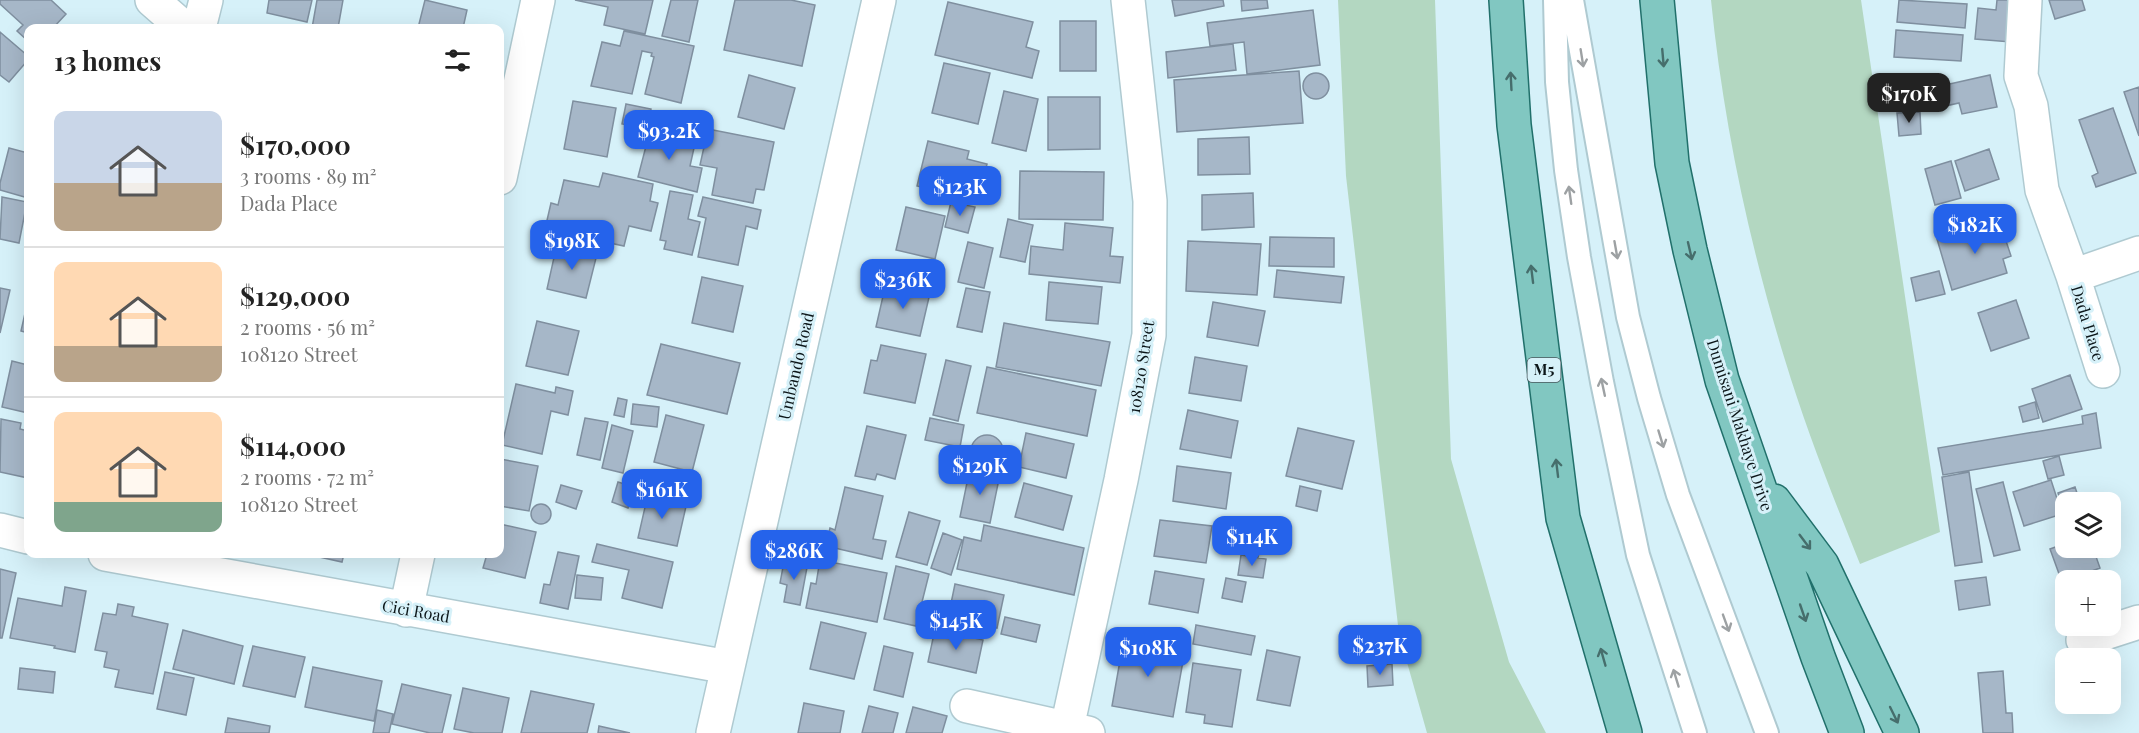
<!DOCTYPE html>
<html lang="en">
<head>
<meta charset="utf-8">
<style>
	:root { --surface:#fff; --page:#f6f6f6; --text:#222; --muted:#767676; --line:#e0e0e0; --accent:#2563eb }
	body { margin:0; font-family:"Playfair Display",serif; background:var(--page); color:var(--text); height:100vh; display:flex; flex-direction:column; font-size:22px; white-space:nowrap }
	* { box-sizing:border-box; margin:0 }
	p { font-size:20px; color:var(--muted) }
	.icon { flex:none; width:33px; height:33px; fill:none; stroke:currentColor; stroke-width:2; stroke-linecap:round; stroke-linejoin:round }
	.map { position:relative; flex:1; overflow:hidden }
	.sheet { position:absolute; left:24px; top:24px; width:480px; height:534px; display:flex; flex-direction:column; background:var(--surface); border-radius:12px; box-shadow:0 6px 24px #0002 }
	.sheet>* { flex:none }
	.fabs { position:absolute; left:2055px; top:492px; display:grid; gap:12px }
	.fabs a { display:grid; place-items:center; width:66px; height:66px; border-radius:12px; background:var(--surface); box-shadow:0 6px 24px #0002; font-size:30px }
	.price { position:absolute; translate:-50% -51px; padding:0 14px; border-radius:12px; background:var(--accent); color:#fff; font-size:20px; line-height:39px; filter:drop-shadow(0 2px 3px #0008) }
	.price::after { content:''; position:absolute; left:50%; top:36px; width:18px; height:14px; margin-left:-9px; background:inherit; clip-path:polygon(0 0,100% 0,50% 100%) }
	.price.current { background:#222; color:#fff }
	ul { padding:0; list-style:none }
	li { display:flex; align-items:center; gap:18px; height:150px; padding:0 30px }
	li+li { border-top:2px solid var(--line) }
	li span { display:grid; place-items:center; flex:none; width:168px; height:120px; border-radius:12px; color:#555 }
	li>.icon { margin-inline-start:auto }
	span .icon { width:72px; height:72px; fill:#fffc; stroke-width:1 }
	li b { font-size:26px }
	h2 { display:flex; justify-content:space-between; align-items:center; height:72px; padding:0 30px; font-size:26px }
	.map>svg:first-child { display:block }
	.green { fill:#b3d7c1 }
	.building { fill:#a6b7c8; stroke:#7f8f9f; stroke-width:1.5 }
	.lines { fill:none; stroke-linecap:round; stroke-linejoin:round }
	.lane-casing { stroke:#afcad1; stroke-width:26 }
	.street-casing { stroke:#afcad1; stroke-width:36 }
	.primary-casing { stroke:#21706b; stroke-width:36 }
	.lane { stroke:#fff; stroke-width:22 }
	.street { stroke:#fff; stroke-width:33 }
	.primary { stroke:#81c7c1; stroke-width:33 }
	.oneway { stroke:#9da1a3 }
	.oneway2 { stroke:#466e6c }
	.labels { text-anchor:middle; stroke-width:6; stroke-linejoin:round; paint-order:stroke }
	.shield { fill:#d6f1f9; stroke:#48575c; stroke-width:1.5 }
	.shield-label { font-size:15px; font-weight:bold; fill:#0b1518 }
	.street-label { font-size:16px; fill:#0b1518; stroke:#d6f1f9 }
</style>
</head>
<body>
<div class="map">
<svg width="2139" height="733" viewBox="0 0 2139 733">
	<rect width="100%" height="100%" fill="#d6f1f9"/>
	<path class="green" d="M 1338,0 L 1435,0 L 1451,459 L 1509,662 L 1546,733 L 1427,733 L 1399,634 L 1346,176 Z
		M 1711,0 L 1861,0 L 1940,532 L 1860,564 C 1833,497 1806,429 1785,360 C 1749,243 1723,121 1711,0 Z"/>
	<path class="building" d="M 0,0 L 51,0 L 66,14 L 53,28 L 28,28 L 28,41 L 17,31 L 23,25 L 0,4 Z
		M 269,0 L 312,0 L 307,22 L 267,13 Z
		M 317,0 L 343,0 L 338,28 L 312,28 Z
		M 425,0 L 467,10 L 463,28 L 418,28 Z
		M 575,0 L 653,0 L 645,34 L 604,25 L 608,7 Z
		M 671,0 L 698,0 L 689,42 L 662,36 Z
		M 735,0 L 791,0 L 815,5 L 802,66 L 724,50 Z
		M 1172,0 L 1223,0 L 1224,6 L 1175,16 Z
		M 1241,0 L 1267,0 L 1268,8 L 1242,11 Z
		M 1899,0 L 1967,4 L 1965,28 L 1897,22 Z
		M 1997,0 L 2015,0 L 2011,42 L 1975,39 L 1978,8 L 1996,10 Z
		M 2049,0 L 2082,0 L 2085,10 L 2055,19 Z
		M 948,2 L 1033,22 L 1026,47 L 1039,51 L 1032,78 L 935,55 Z
		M 1313,10 L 1320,65 L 1247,74 L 1244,42 L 1210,46 L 1207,23 Z
		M 1060,21 L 1096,21 L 1096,71 L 1060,71 Z
		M 1896,30 L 1963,35 L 1961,61 L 1894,57 Z
		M 624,31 L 694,46 L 681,103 L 645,94 L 654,57 L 651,56 L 652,53 L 642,51 L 632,94 L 591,86 L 602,42 L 620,46 Z
		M 0,32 L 28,56 L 28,60 L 9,82 L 0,75 Z
		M 1233,44 L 1236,70 L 1168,78 L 1166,52 Z
		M 944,63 L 990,73 L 978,124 L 932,113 Z
		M 1299,71 L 1303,123 L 1177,132 L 1174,80 Z
		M1303 86a13 13 0 1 1 26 0a13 13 0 1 1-26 0Z
		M 749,75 L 795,88 L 784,129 L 738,117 Z
		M 1990,75 L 1997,107 L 1962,114 L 1959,103 L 1941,107 L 1936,87 Z
		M 2139,87 L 2139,136 L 2124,92 Z
		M 1004,91 L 1038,99 L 1026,151 L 992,143 Z
		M 1048,97 L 1100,97 L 1100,149 L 1048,150 Z
		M 573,101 L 616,108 L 607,157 L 564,149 Z
		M 626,104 L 651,109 L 647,128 L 622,124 Z
		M 2113,108 L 2136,173 L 2096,187 L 2092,176 L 2098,173 L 2079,120 Z
		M 1920,112 L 1921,134 L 1899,136 L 1897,113 Z
		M 682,119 L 700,122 L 698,135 L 680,131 Z
		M 652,123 L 675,129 L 672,142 L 694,148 L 690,166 L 702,168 L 697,192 L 638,177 Z
		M 708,129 L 774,142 L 764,190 L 756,189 L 753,203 L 712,195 L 717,168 L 700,165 Z
		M 1249,137 L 1250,174 L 1198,175 L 1198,139 Z
		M 928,141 L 969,151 L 967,159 L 987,164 L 978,200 L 917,186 Z
		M 9,148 L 28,153 L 28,198 L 0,190 L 0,183 Z
		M 1989,149 L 1999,179 L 1965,191 L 1955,161 Z
		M 1951,161 L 1961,198 L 1935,205 L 1925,169 Z
		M 1020,171 L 1104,172 L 1103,220 L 1019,219 Z
		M 603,173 L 653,184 L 650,201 L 658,203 L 651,231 L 629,226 L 624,246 L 545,229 L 551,203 L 558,205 L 564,180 L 599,187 Z
		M 670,191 L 693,195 L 688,219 L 700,222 L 692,255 L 664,249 L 666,241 L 660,240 Z
		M 1253,193 L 1254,227 L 1202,230 L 1202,195 Z
		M 2,197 L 27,202 L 19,243 L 0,239 Z
		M 703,197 L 761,210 L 757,229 L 746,226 L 738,265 L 698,257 L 706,218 L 698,216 Z
		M 951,202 L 975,207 L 968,233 L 945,227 Z
		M 906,207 L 945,216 L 935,259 L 896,250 Z
		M 1008,219 L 1033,225 L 1025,262 L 1000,257 Z
		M 1999,220 L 2011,256 L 2003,259 L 2007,273 L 1952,290 L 1937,239 Z
		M 1065,223 L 1113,228 L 1110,256 L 1123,257 L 1120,283 L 1029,274 L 1031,246 L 1063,250 Z
		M 1270,237 L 1334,238 L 1334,267 L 1269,266 Z
		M 1188,241 L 1261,244 L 1257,295 L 1186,291 Z
		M 968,242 L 993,248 L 984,288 L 958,282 Z
		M 557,244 L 597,254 L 586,298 L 547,289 Z
		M 1277,270 L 1344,277 L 1341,303 L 1274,297 Z
		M 1939,271 L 1945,294 L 1916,301 L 1911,278 Z
		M 702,277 L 743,286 L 733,332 L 692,323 Z
		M 1049,282 L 1102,287 L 1098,324 L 1046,320 Z
		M 886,283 L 930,293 L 920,336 L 876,327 Z
		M 0,288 L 10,290 L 0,333 Z
		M 966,288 L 990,292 L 982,332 L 957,327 Z
		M 28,300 L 28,333 L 21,331 Z
		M 2016,300 L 2029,338 L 1991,351 L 1978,313 Z
		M 1213,302 L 1265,311 L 1258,346 L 1207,337 Z
		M 537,321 L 579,331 L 568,375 L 526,366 Z
		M 1004,323 L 1110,342 L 1101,386 L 996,367 Z
		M 661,344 L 740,363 L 727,414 L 647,395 Z
		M 881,345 L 926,354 L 915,403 L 864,393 L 871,360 L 877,361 Z
		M 1195,357 L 1247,366 L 1241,401 L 1189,393 Z
		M 946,360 L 971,366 L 958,421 L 933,415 Z
		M 12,361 L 28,365 L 28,413 L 2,407 Z
		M 987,367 L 1096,390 L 1087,436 L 977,413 Z
		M 2070,375 L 2082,409 L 2043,422 L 2032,389 Z
		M 516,384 L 555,393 L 556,387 L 573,391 L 568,415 L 551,411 L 542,454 L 502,445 Z
		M 618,398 L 627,400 L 624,417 L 614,415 Z
		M 2035,402 L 2039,418 L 2023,422 L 2019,407 Z
		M 633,404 L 659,407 L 657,427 L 631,424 Z
		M 1188,410 L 1238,421 L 1231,458 L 1180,449 Z
		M 2096,413 L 2101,448 L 1943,475 L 1938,448 L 2083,424 L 2082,416 Z
		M 666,415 L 704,425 L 692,472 L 654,462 Z
		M 585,418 L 608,422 L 600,460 L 577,455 Z
		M 930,418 L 964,425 L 960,447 L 925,440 Z
		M 1,419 L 21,423 L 20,429 L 28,431 L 28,478 L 0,472 Z
		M 612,425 L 633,431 L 623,473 L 602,468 Z
		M 867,426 L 906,435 L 895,479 L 877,474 L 875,480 L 855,476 Z
		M 1298,428 L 1354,441 L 1342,489 L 1286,476 Z
		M 1026,433 L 1074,444 L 1066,478 L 1019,467 Z
		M971 451a16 16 0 1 1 32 0a16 16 0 1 1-32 0Z
		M 2059,456 L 2064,475 L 2048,479 L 2043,461 Z
		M 500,459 L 538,466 L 529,511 L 500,506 Z
		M 1177,466 L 1231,473 L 1226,509 L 1173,501 Z
		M 970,468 L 1000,474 L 990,523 L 960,517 Z
		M 1969,472 L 1982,562 L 1955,566 L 1942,477 Z
		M 2051,480 L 2062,514 L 2024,526 L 2013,492 Z
		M 618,482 L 634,487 L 628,508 L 612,502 Z
		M 2003,482 L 2020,550 L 1994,556 L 1976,489 Z
		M 1024,483 L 1072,496 L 1063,530 L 1015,517 Z
		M 561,485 L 582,491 L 576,509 L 556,502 Z
		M 1300,486 L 1321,491 L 1317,511 L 1296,506 Z
		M 845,487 L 883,496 L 873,539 L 886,541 L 882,559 L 826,546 L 830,528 L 835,530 Z
		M 2075,487 L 2080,502 L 2066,502 L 2066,518 L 2058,493 Z
		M 648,494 L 687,502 L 677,546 L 638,538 Z
		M531 514a10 10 0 1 1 20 0a10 10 0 1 1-20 0Z
		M 909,512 L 940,521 L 927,565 L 896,557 Z
		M 1160,520 L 1212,526 L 1206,563 L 1154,556 Z
		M 500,524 L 536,532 L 525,578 L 483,568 L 487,554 L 500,554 Z
		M 984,525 L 1084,548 L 1074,595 L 957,569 L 964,537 L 981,541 Z
		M 1243,528 L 1264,534 L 1258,557 L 1237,551 Z
		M 943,533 L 962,540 L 951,575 L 931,568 Z
		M 2066,543 L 2066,548 L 2093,548 L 2100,568 L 2062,582 L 2050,549 Z
		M 597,544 L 673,562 L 662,608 L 622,598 L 629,570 L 592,562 Z
		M 558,552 L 579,556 L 568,609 L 540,603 L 544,584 L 550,585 Z
		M 306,554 L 344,554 L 342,562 Z
		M 1241,555 L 1266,559 L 1263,578 L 1238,575 Z
		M 793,559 L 808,562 L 800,605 L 784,602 L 787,585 L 780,583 L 783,567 L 791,568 Z
		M 820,560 L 887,573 L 877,622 L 806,608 L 811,583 L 816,584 Z
		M 896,566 L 929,574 L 916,626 L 884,619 Z
		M 0,569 L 16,573 L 2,638 L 0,638 Z
		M 1155,571 L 1204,579 L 1198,613 L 1149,604 Z
		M 577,575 L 603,578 L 601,600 L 575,598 Z
		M 1986,577 L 1990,605 L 1959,610 L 1955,581 Z
		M 1226,578 L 1246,582 L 1242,602 L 1222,598 Z
		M 955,584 L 1004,595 L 997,628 L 948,618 Z
		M 65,587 L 86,591 L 75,652 L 54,648 L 55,646 L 10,638 L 18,598 L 62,606 Z
		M 118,604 L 134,607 L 132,616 L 168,624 L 153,694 L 115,687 L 119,670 L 104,667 L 107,652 L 95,650 L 103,613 L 116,615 Z
		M 1005,617 L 1040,625 L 1036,642 L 1001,634 Z
		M 821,622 L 866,633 L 854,679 L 810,669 Z
		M 1196,625 L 1255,636 L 1251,655 L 1193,644 Z
		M 935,629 L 983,640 L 976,673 L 928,662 Z
		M 183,630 L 243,646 L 234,684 L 173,669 Z
		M 1124,638 L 1185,650 L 1173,717 L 1112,706 Z
		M 253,646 L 305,657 L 295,697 L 243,686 Z
		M 884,646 L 913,653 L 903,697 L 874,690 Z
		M 1267,650 L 1300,657 L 1290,706 L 1257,700 Z
		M 1193,663 L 1241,670 L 1232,727 L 1204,723 L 1205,715 L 1186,712 Z
		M 1392,664 L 1393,685 L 1368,687 L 1367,666 Z
		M 313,667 L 382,681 L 374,721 L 305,707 Z
		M 20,668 L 55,672 L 53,693 L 18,689 Z
		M 2003,671 L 2006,713 L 2012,713 L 2013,733 L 1983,733 L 1978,673 Z
		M 165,672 L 194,678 L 186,715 L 157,709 Z
		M 402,684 L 451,695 L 442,733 L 430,733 L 392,724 Z
		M 463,688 L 509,698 L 502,733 L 474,733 L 454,729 Z
		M 531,691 L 594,704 L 587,733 L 521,733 Z
		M 804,703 L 844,711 L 840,733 L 798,733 Z
		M 869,706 L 898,713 L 893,733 L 862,733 Z
		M 913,707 L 947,716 L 942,733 L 906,733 Z
		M 377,710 L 393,714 L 389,733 L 373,733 Z
		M 228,718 L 270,726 L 269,733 L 225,733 Z
		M 599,726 L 630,733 L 598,733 Z"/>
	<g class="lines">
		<g class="lane-casing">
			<path id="lane" d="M 1555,0 L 1557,82 L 1566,170 L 1579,257 L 1602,382 L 1638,555 L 1695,733
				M 1572,0 L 1628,317 L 1649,398 L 1678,495 L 1767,733"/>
		</g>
		<g class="street-casing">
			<path id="street" d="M 152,0 L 184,28
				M 2025,0 L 2021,76 L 2031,106 L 2042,190 L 2073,276 L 2103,371
				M 199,28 L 206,0
				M 500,178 L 538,0
				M 2073,276 L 2139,253
				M 0,530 L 28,537
				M 105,554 L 728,667
				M 406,610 L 418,554
				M 2083,640 L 2139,622
				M 967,706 L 1088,733
				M 1067,728 L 1121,480 L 1149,335 L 1150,201 L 1128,0
				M 713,733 L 879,0"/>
		</g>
		<g class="primary-casing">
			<path id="primary" d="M 1506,0 L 1514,125 L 1563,518 L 1625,733
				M 1657,0 L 1672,163 L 1690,250 L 1722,380 L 1818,657 L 1847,733
				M 1774,501 L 1822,565 L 1902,733"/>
		</g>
		<use href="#lane" class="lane"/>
		<use href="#street" class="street"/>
		<use href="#primary" class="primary"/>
	</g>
	<defs><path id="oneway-shaft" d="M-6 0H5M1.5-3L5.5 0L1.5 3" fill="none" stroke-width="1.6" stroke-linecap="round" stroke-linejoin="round" transform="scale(1.5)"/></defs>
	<g class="oneway">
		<use href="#oneway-shaft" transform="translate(1582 58) rotate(81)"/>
		<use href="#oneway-shaft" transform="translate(1570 195) rotate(-98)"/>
		<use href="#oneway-shaft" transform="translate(1616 250) rotate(80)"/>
		<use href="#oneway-shaft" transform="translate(1603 387) rotate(-102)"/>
		<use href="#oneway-shaft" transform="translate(1661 439) rotate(73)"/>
		<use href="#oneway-shaft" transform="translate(1726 623) rotate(70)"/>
		<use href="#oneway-shaft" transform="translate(1676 678) rotate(-107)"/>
	</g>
	<g class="oneway2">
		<use href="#oneway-shaft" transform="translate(1663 58) rotate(85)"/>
		<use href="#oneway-shaft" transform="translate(1511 81) rotate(-93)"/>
		<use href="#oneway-shaft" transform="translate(1690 251) rotate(77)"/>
		<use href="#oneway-shaft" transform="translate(1532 274) rotate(-97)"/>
		<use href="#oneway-shaft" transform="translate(1557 468) rotate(-97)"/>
		<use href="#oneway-shaft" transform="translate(1805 542) rotate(53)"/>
		<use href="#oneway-shaft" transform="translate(1803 613) rotate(71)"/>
		<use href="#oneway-shaft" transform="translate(1603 657) rotate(-106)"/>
		<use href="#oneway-shaft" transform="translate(1894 715) rotate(64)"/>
	</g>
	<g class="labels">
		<rect class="shield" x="1527.5" y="358" width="33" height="24" rx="4.5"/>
		<g class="shield-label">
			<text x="1544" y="375">M5</text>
		</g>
		<g class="street-label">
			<text transform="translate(2088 323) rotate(73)" y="6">Dada Place</text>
			<text transform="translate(796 366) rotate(-77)" y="6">Umbando Road</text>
			<text transform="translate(1141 367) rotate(-81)" y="6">108120 Street</text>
			<text transform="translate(1740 425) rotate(72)" y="6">Dumisani Makhaye Drive</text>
			<text transform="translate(416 611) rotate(10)" y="6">Cici Road</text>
		</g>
	</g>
</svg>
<div class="fabs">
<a><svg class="icon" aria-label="layers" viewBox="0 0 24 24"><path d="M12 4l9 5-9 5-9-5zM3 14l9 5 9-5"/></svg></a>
<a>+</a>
<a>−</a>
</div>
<b class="price current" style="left:1909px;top:124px">$170K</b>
<b class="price" style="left:669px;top:161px">$93.2K</b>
<b class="price" style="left:960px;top:217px">$123K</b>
<b class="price" style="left:1975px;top:255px">$182K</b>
<b class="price" style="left:572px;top:271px">$198K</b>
<b class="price" style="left:903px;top:310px">$236K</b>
<b class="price" style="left:980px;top:496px">$129K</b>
<b class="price" style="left:662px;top:520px">$161K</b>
<b class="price" style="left:1252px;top:567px">$114K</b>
<b class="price" style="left:794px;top:581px">$286K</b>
<b class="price" style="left:956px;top:651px">$145K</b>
<b class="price" style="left:1380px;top:676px">$237K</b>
<b class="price" style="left:1148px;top:678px">$108K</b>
<section class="sheet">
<h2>13 homes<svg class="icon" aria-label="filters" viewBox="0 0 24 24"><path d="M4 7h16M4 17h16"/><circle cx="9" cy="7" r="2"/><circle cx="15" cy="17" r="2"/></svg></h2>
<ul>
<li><span style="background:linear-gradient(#c9d6e8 60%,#b9a48a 0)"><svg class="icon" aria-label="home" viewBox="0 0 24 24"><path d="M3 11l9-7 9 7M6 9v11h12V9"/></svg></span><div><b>$170,000</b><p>3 rooms · 89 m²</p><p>Dada Place</p></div></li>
<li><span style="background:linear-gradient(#ffd9b3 70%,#b9a48a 0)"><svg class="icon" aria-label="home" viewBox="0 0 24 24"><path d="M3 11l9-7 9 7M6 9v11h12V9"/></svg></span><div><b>$129,000</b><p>2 rooms · 56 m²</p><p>108120 Street</p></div></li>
<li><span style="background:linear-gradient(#ffd9b3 75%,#7fa58c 0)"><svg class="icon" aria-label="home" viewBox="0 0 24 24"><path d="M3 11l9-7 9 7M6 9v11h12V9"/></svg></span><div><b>$114,000</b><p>2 rooms · 72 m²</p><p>108120 Street</p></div></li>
</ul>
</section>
</div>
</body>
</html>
